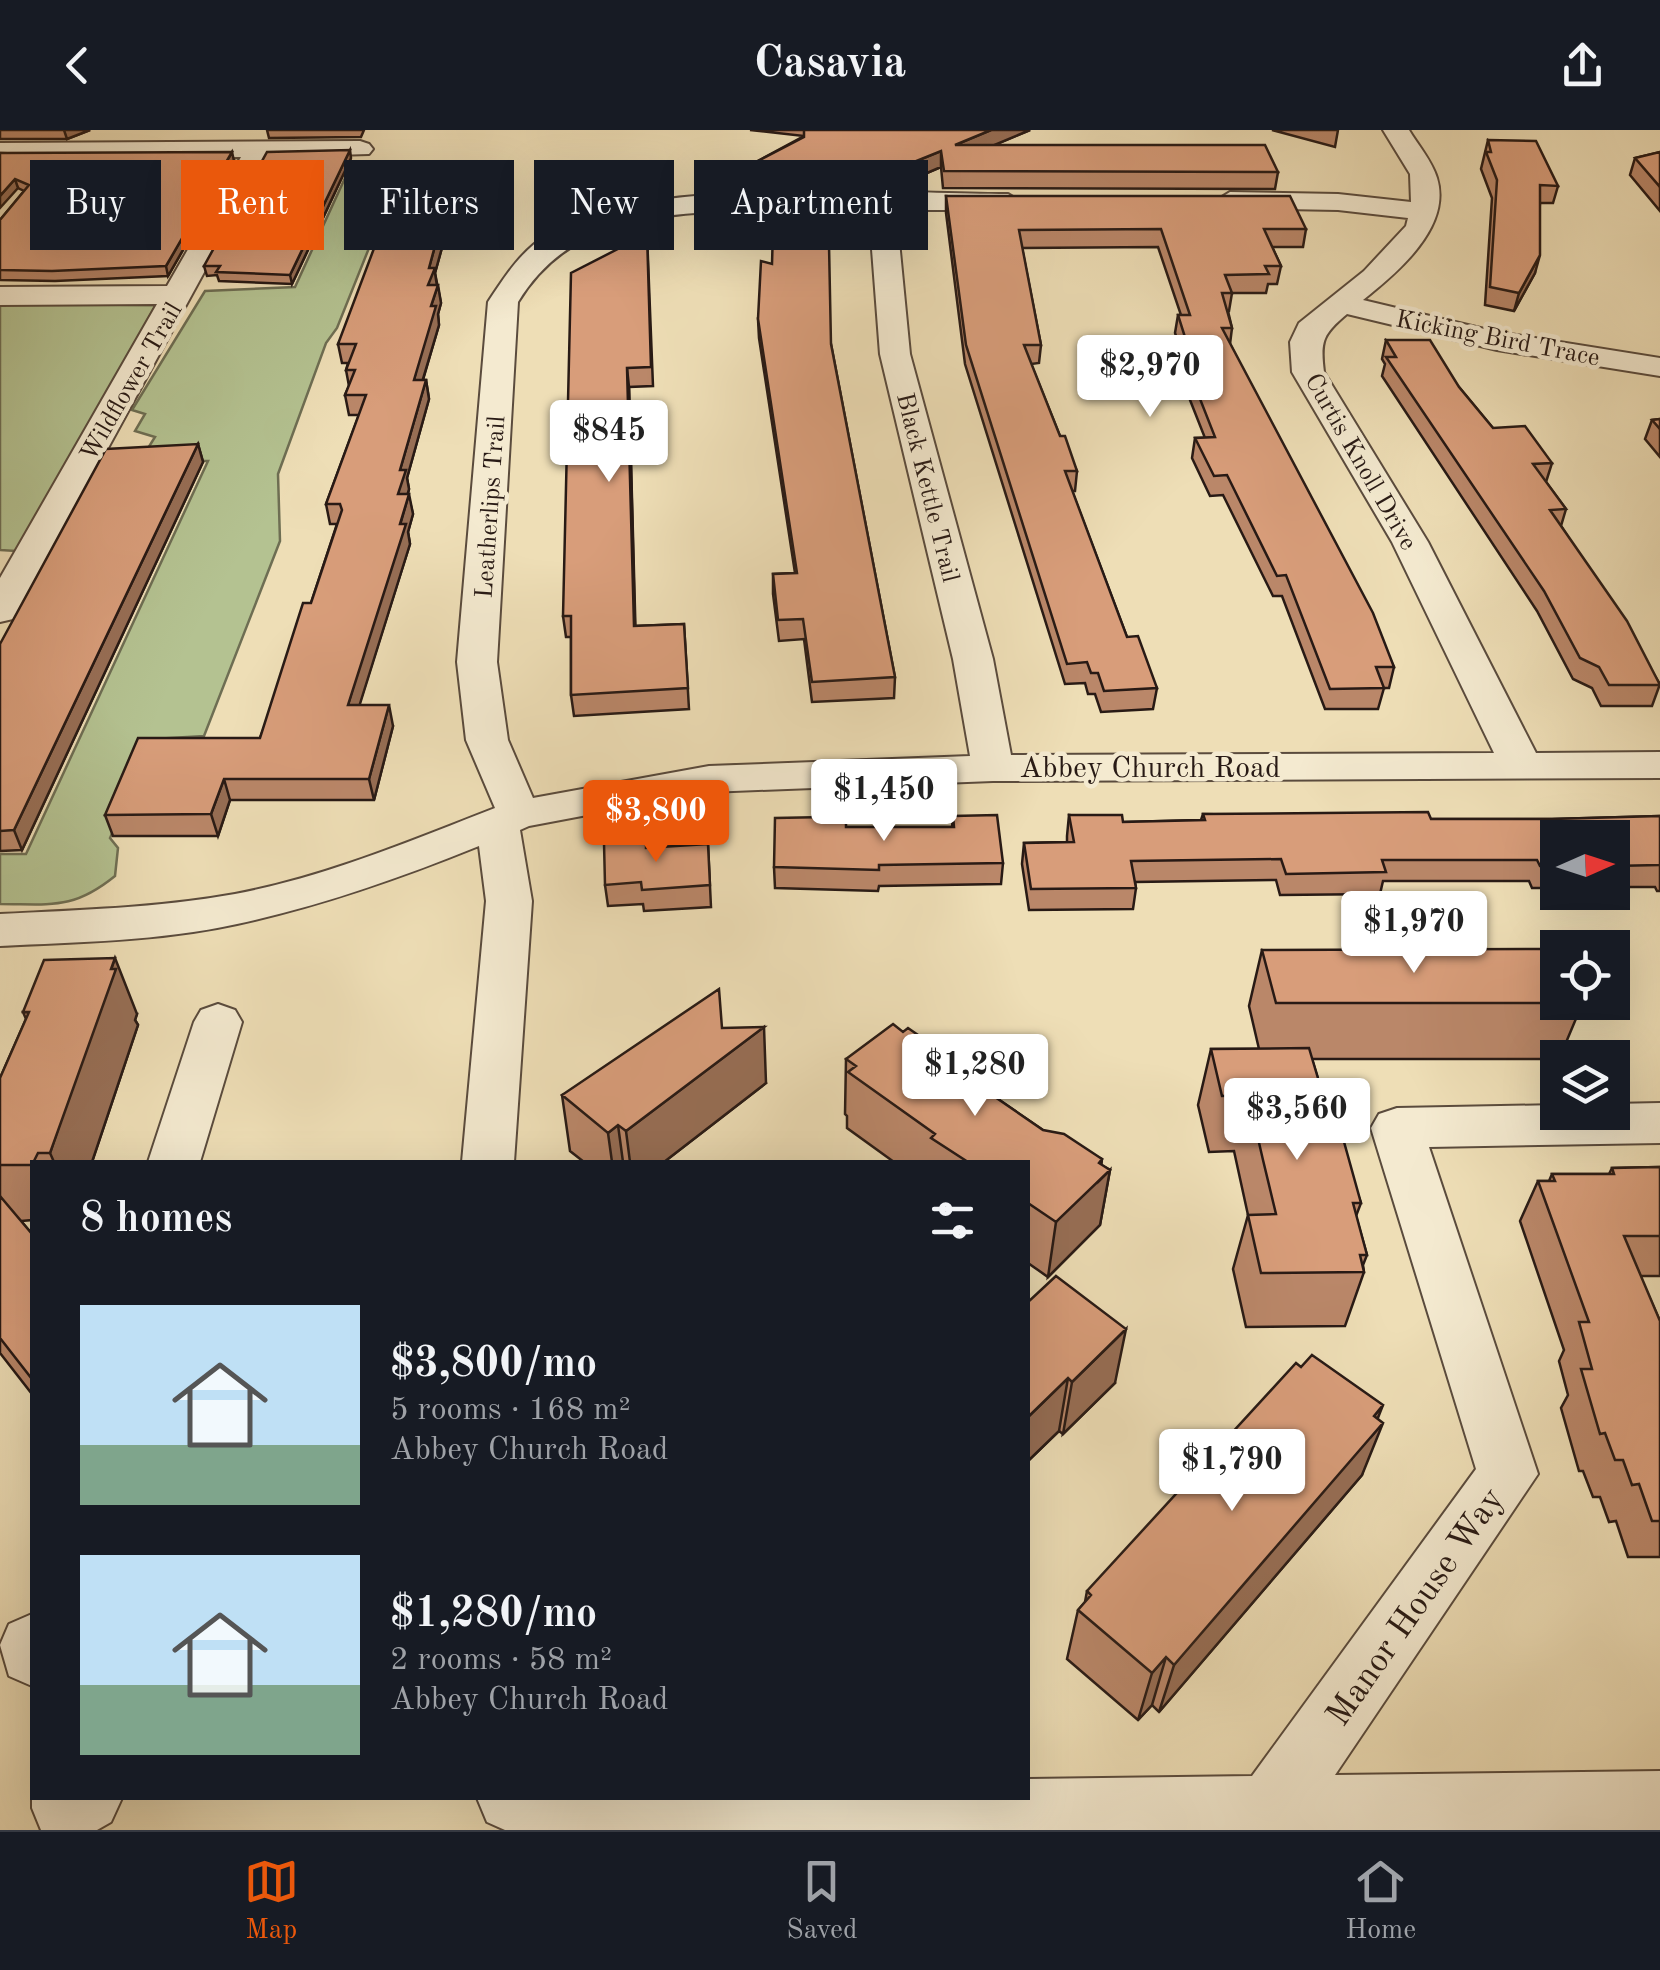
<!DOCTYPE html>
<html lang="en">
<head>
<meta charset="utf-8">
<style>
	:root { --surface:#171b24; --page:#20242c; --text:#f1f3f6; --muted:#9ea1a6; --line:#363941; --accent:#ea580c }
	body { margin:0; font-family:"Old Standard TT",serif; background:var(--page); color:var(--text); height:100vh; display:flex; flex-direction:column; font-size:38px; white-space:nowrap }
	* { box-sizing:border-box; margin:0 }
	p { font-size:32px; color:var(--muted) }
	.icon { flex:none; width:55px; height:55px; fill:none; stroke:currentColor; stroke-width:2; stroke-linecap:round; stroke-linejoin:round }
	.map { position:relative; flex:1; overflow:hidden }
	.details { position:absolute; left:30px; top:1030px; width:1000px; height:640px; display:flex; flex-direction:column; background:var(--surface); border-radius:0px; box-shadow:0 10px 40px #0002 }
	.details>* { flex:none }
	.hud { position:absolute; left:30px; top:30px; width:1000px; height:90px; display:flex; gap:20px }
	.needle { width:65px; rotate:87deg }
	.fabs { position:absolute; left:1540px; top:690px; display:grid; gap:20px }
	.fabs a { display:grid; place-items:center; width:90px; height:90px; border-radius:0px; background:var(--surface); box-shadow:0 10px 40px #0002; font-size:50px }
	.price { position:absolute; translate:-50% -85px; padding:0 22px; border-radius:10px; background:#fff; color:#222; font-size:32px; line-height:65px; filter:drop-shadow(0 2px 5px #0008) }
	.price::after { content:''; position:absolute; left:50%; top:60px; width:30px; height:22px; margin-left:-15px; background:inherit; clip-path:polygon(0 0,100% 0,50% 100%) }
	.price.current { background:var(--accent); color:#fff }
	ul { padding:0; list-style:none }
	li { display:flex; align-items:center; gap:30px; height:250px; padding:0 50px }
	li span { display:grid; place-items:center; flex:none; width:280px; height:200px; border-radius:0px; color:#555 }
	li>.icon { margin-inline-start:auto }
	span .icon { width:120px; height:120px; fill:#fffc; stroke-width:1 }
	li b { font-size:42px }
	h2 { display:flex; justify-content:space-between; align-items:center; height:120px; padding:0 50px; font-size:42px }
	.pill { padding:0 35px; border-radius:0px; background:var(--surface); box-shadow:0 10px 40px #0002; font-size:35px; line-height:90px }
	.pill.current { background:var(--accent); color:#fff }
	header { display:flex; justify-content:space-between; align-items:center; height:130px; padding:0 50px; background:var(--surface); font-size:45px; font-weight:700 }
	.menu { display:flex; justify-content:space-around; align-items:center; height:140px; border-top:2px solid var(--line); background:var(--surface); font-size:28px; color:var(--muted) }
	.menu a { display:grid; justify-items:center; gap:5px }
	.menu .current { color:var(--accent) }
	.map>svg:first-child { display:block }
	.green { fill:#b4c291; stroke:#6e6e53; stroke-width:2.5 }
	.lines { fill:none; stroke-linecap:round; stroke-linejoin:round }
	.street-casing { stroke:#5a4b3d; stroke-width:4 }
	.street { fill:#f4ead0; fill-rule:evenodd }
	.wall { fill:#ba8769; stroke:#281a15; stroke-width:2.5 }
	.shaded-wall { fill:#976e55; stroke:#281a15; stroke-width:2.5 }
	.building { fill:#d89d7a; stroke:#281a15; stroke-width:2.5 }
	.labels { text-anchor:middle; stroke-width:9; stroke-linejoin:round; paint-order:stroke }
	.far-street-label { font-size:25px; fill:#281a15; stroke:#f4ead0 }
	.street-label { font-size:30px; fill:#281a15; stroke:#f4ead0 }
	.near-street-label { font-size:35px; fill:#281a15; stroke:#f4ead0 }
</style>
</head>
<body>
<header><svg class="icon" aria-label="back" viewBox="0 0 24 24"><path d="M15 5l-7 7 7 7"/></svg>Casavia<svg class="icon" aria-label="share" viewBox="0 0 24 24"><path d="M12 15V3M7 8l5-5 5 5M5 13v7h14v-7"/></svg></header>
<div class="map">
<svg width="1660" height="1700" viewBox="0 0 1660 1700">
	<rect width="100%" height="100%" fill="#eedeb6"/>
	<filter id="stains"><feTurbulence type="fractalNoise" baseFrequency=".002" numOctaves="4"/><feColorMatrix values="0 0 0 0 .2 0 0 0 0 .09 0 0 0 0 .02 0 0 0 .5 -.17"/></filter>
	<radialGradient id="worn" r=".72"><stop offset=".6" stop-color="#630" stop-opacity="0"/><stop offset="1" stop-color="#630" stop-opacity=".3"/></radialGradient>
	<path class="green" d="M 414,34 L 377,98 L 337,198 L 326,213 L 278,344 L 280,411 L 204,606 L 154,609 L 110,708 L 118,718 L 115,746 C 73,780 52,774 0,774 L 0,724 L 26,724 L 208,331 L 140,331 L 155,307 L 135,301 L 145,284 L 132,280 L 205,161 L 295,157 L 351,35 Z
		M 0,174 L 156,175 L 16,421 L 0,420 Z"/>
	<g class="lines">
		<g class="street-casing">
			<path id="street" d="M 1383,0 L 1409,0 C 1418,15 1432,31 1437,48 C 1452,97 1398,142 1363,170 L 1497,202 L 1660,228 L 1660,246 L 1497,220 L 1347,184 C 1323,204 1320,211 1324,242 L 1428,412 L 1536,623 L 1660,622 L 1660,648 L 993,651 L 709,662 L 529,696 L 520,700 L 532,771 L 514,1032 L 462,1032 L 486,771 L 479,716 C 400,748 321,776 237,794 C 160,811 79,812 0,816 L 0,784 C 79,780 157,778 235,764 C 325,747 410,711 495,678 L 466,610 L 457,532 L 488,172 C 506,145 520,122 548,104 C 642,44 893,64 1008,64 L 1021,72 L 1008,80 L 896,80 L 910,224 L 993,529 L 1011,625 L 1494,623 L 1392,412 L 1292,242 L 1290,212 L 1299,193 L 1364,141 L 1406,96 L 1408,88 L 1338,80 L 1230,78 L 1217,70 L 1230,62 L 1338,64 L 1411,72 L 1410,44 ZM 752,80 L 869,80 L 880,224 L 953,529 L 970,626 L 709,636 L 533,668 L 508,610 L 497,532 L 518,172 C 570,86 660,84 752,80 Z
				M 360,11 L 369,14 L 373,19 L 369,24 L 267,27 L 19,481 L 13,489 L 0,492 L 0,448 L 157,174 L 0,175 L 0,157 L 167,156 L 241,27 L 0,29 L 0,13 Z
				M 218,874 L 235,880 L 242,892 L 200,1032 L 148,1032 L 194,892 L 201,880 Z
				M 1660,973 L 1660,1013 L 1429,1017 L 1538,1344 L 1335,1645 L 1660,1641 L 1660,1700 L 505,1700 L 487,1692 L 477,1668 L 1028,1668 L 1028,1649 L 1252,1646 L 1476,1339 L 1371,998 L 1379,984 L 1397,978 L 1558,975 L 1558,982 L 1612,982 L 1612,974 Z
				M 32,1484 L 32,1556 L 9,1546 L 0,1515 L 9,1494 Z
				M 32,1663 L 32,1668 L 122,1668 L 111,1692 L 97,1700 L 41,1700 L 32,1678 Z"/>
		</g>
		<use href="#street" class="street"/>
	</g>
	<path class="wall" d="M 0,0 L 90,0 L 67,9 L 0,9 Z
		M 267,0 L 364,0 L 361,7 L 269,8 Z
		M 750,0 L 1030,0 L 994,15 L 1278,42 L 1275,59 L 943,58 L 941,37 L 913,49 L 827,49 L 827,59 L 775,59 L 775,49 L 755,50 L 754,33 L 804,6 Z
		M 1272,0 L 1338,0 L 1335,17 Z
		M 1488,10 L 1558,56 L 1553,73 L 1540,73 L 1535,143 L 1514,181 L 1485,175 L 1492,68 L 1481,39 Z
		M 1660,22 L 1660,81 L 1630,45 L 1635,28 Z
		M 0,23 L 234,31 L 168,146 L 55,151 L 0,150 L 0,90 L 24,61 L 18,58 Z
		M 351,28 L 292,154 L 219,151 L 217,145 L 207,146 L 204,136 Z
		M 437,51 L 438,57 L 451,57 L 454,74 L 435,143 L 441,173 L 438,184 L 439,195 L 423,250 L 426,250 L 429,269 L 407,348 L 409,359 L 408,364 L 413,384 L 408,402 L 410,414 L 359,575 L 393,596 L 374,670 L 230,670 L 218,706 L 113,706 L 105,685 L 260,608 L 311,473 L 337,394 L 330,394 L 326,374 L 359,285 L 349,285 L 345,265 L 349,256 L 346,240 L 348,233 L 342,233 L 338,214 Z
		M 946,66 L 1306,99 L 1303,117 L 1272,117 L 1281,136 L 1277,154 L 1268,154 L 1266,163 L 1232,163 L 1229,181 L 1228,181 L 1232,198 L 1230,214 L 1394,537 L 1389,558 L 1384,558 L 1378,579 L 1325,579 L 1282,466 L 1273,466 L 1223,365 L 1210,366 L 1192,328 L 1195,308 L 1205,308 L 1179,242 L 1182,224 L 1175,203 L 1178,185 L 1181,185 L 1158,117 L 1022,118 L 1041,215 L 1039,233 L 1031,234 L 1060,306 L 1077,341 L 1075,361 L 1072,361 L 1127,507 L 1157,558 L 1153,579 L 1101,582 L 1095,564 L 1088,564 L 1085,553 L 1065,554 L 965,234 L 946,83 Z
		M 647,104 L 653,256 L 629,257 L 635,496 L 684,494 L 689,579 L 574,586 L 571,565 L 571,507 L 566,507 L 563,486 Z
		M 758,189 L 831,214 L 895,547 L 894,568 L 812,572 L 804,509 L 779,511 L 773,464 L 773,444 L 795,443 L 759,208 Z
		M 1386,210 L 1459,257 L 1493,298 L 1552,333 L 1546,352 L 1566,379 L 1561,396 L 1660,554 L 1652,576 L 1601,576 L 1592,558 L 1573,549 L 1537,481 L 1382,246 L 1385,234 L 1382,229 Z
		M 1660,289 L 1660,327 L 1645,309 L 1652,290 Z
		M 198,314 L 203,332 L 22,720 L 0,721 L 0,514 Z
		M 1203,684 L 1431,689 L 1552,689 L 1660,686 L 1660,761 L 1657,761 L 1655,757 L 1612,757 L 1612,708 L 1558,708 L 1558,758 L 1532,758 L 1529,751 L 1383,751 L 1380,764 L 1280,765 L 1276,750 L 1135,752 L 1136,758 L 1133,779 L 1029,780 L 1022,734 L 1024,713 L 1067,712 L 1067,706 L 1069,685 L 1123,692 L 1201,690 Z
		M 953,686 L 1003,733 L 1001,754 L 879,756 L 878,761 L 775,758 L 774,737 L 826,691 L 846,697 L 952,697 Z
		M 708,714 L 711,777 L 644,781 L 643,774 L 608,776 L 605,755 L 646,718 Z
		M 1262,820 L 1558,872 L 1583,872 L 1562,922 L 1553,922 L 1550,929 L 1312,929 L 1326,975 L 1361,1073 L 1356,1086 L 1367,1125 L 1363,1135 L 1364,1142 L 1345,1196 L 1246,1197 L 1233,1139 L 1248,1085 L 1234,1021 L 1209,1022 L 1198,975 L 1211,919 L 1259,919 L 1249,876 Z
		M 23,882 L 137,884 L 135,890 L 138,895 L 92,1032 L 32,1032 L 32,1090 L 21,1091 L 32,1104 L 32,1264 L 0,1223 L 0,948 L 26,889 Z
		M 722,898 L 766,953 L 664,1032 L 584,1032 L 570,1021 L 562,965 Z
		M 846,929 L 950,931 L 950,936 L 1043,1000 L 1102,1029 L 1101,1035 L 1110,1040 L 1100,1095 L 1048,1147 L 1028,1133 L 1028,1032 L 894,1032 L 847,998 L 847,986 L 845,984 Z
		M 1660,1037 L 1660,1146 L 1640,1146 L 1660,1191 L 1660,1427 L 1628,1427 L 1616,1391 L 1609,1392 L 1600,1367 L 1593,1367 L 1583,1341 L 1579,1341 L 1561,1278 L 1568,1265 L 1559,1231 L 1564,1220 L 1520,1091 L 1538,1051 L 1549,1051 L 1552,1044 L 1609,1044 L 1612,1038 Z
		M 1028,1172 L 1115,1253 L 1063,1304 L 1059,1301 L 1028,1331 Z
		M 1377,1289 L 1362,1345 L 1159,1582 L 1152,1575 L 1138,1590 L 1067,1529 L 1078,1480 L 1085,1472 L 1087,1461 Z"/>
	<path class="shaded-wall" d="M 64,0 L 90,0 L 67,9 Z
		M 991,0 L 1030,0 L 954,32 L 955,15 Z
		M 350,20 L 351,28 L 292,154 L 290,145 Z
		M 941,21 L 941,37 L 913,49 L 914,32 Z
		M 232,22 L 234,31 L 168,146 L 166,136 Z
		M 15,49 L 18,58 L 0,78 L 0,66 Z
		M 451,57 L 454,74 L 435,143 L 437,156 L 428,155 L 429,138 Z
		M 1540,125 L 1535,143 L 1514,181 L 1519,163 Z
		M 438,155 L 441,173 L 438,184 L 439,195 L 417,269 L 414,250 L 431,176 Z
		M 627,238 L 629,257 L 636,517 L 634,496 Z
		M 426,250 L 429,269 L 407,348 L 409,359 L 402,384 L 398,364 L 400,340 Z
		M 198,314 L 203,332 L 22,720 L 14,700 Z
		M 409,364 L 413,384 L 408,402 L 410,414 L 353,596 L 348,575 Z
		M 389,575 L 393,596 L 374,670 L 369,649 Z
		M 224,649 L 230,670 L 218,706 L 211,684 Z
		M 115,828 L 137,884 L 135,890 L 138,895 L 92,1032 L 54,1032 L 50,1023 Z
		M 764,897 L 766,953 L 664,1032 L 630,1032 L 626,1001 Z
		M 618,995 L 623,1032 L 612,1032 L 608,1003 Z
		M 1102,1029 L 1099,1051 L 1110,1040 L 1100,1095 L 1048,1147 L 1056,1092 Z
		M 1126,1199 L 1115,1253 L 1063,1304 L 1072,1252 Z
		M 1068,1248 L 1059,1301 L 1028,1331 L 1028,1287 Z
		M 1383,1275 L 1370,1308 L 1383,1293 L 1362,1345 L 1159,1582 L 1174,1535 Z
		M 1166,1527 L 1152,1575 L 1138,1590 L 1152,1543 Z"/>
	<path class="building" d="M 804,0 L 991,0 L 955,15 L 1265,15 L 1278,42 L 944,41 L 941,21 L 914,32 L 827,32 L 827,42 L 775,42 L 775,33 L 754,33 L 804,7 Z
		M 1488,10 L 1536,11 L 1558,56 L 1540,55 L 1540,125 L 1519,163 L 1490,157 L 1497,50 L 1486,22 L 1491,22 Z
		M 350,20 L 290,145 L 216,142 L 220,136 L 204,136 L 267,22 Z
		M 232,22 L 166,136 L 52,141 L 0,140 L 0,90 L 29,55 L 15,49 L 0,66 L 0,23 Z
		M 1660,22 L 1660,57 L 1635,28 Z
		M 437,51 L 436,57 L 451,57 L 429,138 L 435,138 L 428,155 L 438,155 L 431,176 L 436,176 L 414,250 L 426,250 L 400,340 L 406,340 L 398,364 L 409,364 L 400,394 L 406,394 L 348,575 L 389,575 L 369,649 L 224,649 L 211,684 L 105,685 L 138,608 L 260,608 L 303,473 L 311,473 L 342,380 L 340,374 L 326,374 L 366,265 L 345,265 L 355,240 L 346,240 L 356,214 L 338,214 L 399,52 Z
		M 774,65 L 828,65 L 831,214 L 895,547 L 812,552 L 803,489 L 778,490 L 773,444 L 797,443 L 758,189 L 761,131 L 772,134 Z
		M 946,66 L 1290,66 L 1306,99 L 1264,99 L 1281,136 L 1265,136 L 1269,144 L 1225,145 L 1232,163 L 1222,163 L 1232,198 L 1222,198 L 1373,483 L 1394,537 L 1376,537 L 1384,558 L 1330,559 L 1286,445 L 1277,446 L 1227,345 L 1214,346 L 1195,308 L 1215,307 L 1182,223 L 1190,223 L 1178,185 L 1190,185 L 1161,99 L 1019,100 L 1041,215 L 1024,215 L 1060,306 L 1065,306 L 1077,341 L 1065,341 L 1127,507 L 1138,506 L 1157,558 L 1104,561 L 1098,543 L 1091,543 L 1087,532 L 1067,534 L 966,215 Z
		M 647,104 L 651,237 L 627,238 L 634,496 L 684,494 L 688,558 L 571,565 L 571,486 L 563,486 L 571,143 Z
		M 1386,210 L 1430,210 L 1459,257 L 1493,298 L 1525,296 L 1552,333 L 1533,334 L 1566,379 L 1550,380 L 1627,491 L 1660,555 L 1609,555 L 1599,537 L 1580,528 L 1544,461 L 1386,227 L 1396,227 Z
		M 1660,289 L 1660,299 L 1652,290 Z
		M 198,314 L 14,700 L 0,701 L 0,514 L 106,319 Z
		M 1428,682 L 1431,689 L 1552,689 L 1660,686 L 1660,735 L 1612,736 L 1612,708 L 1558,708 L 1558,736 L 1540,736 L 1537,730 L 1382,730 L 1386,742 L 1286,744 L 1281,729 L 1131,731 L 1136,758 L 1031,759 L 1024,713 L 1074,712 L 1069,685 L 1122,685 L 1123,692 L 1205,690 L 1203,684 Z
		M 997,685 L 1003,733 L 879,735 L 879,740 L 774,737 L 775,688 L 826,687 L 826,691 L 846,690 L 846,697 L 954,697 L 953,686 Z
		M 646,710 L 646,718 L 708,714 L 710,755 L 642,760 L 641,752 L 605,755 L 604,713 Z
		M 1558,819 L 1558,872 L 1573,873 L 1276,873 L 1262,820 Z
		M 115,828 L 111,839 L 116,839 L 50,1023 L 38,1023 L 32,1035 L 0,1035 L 0,948 L 29,882 L 23,882 L 44,830 Z
		M 719,859 L 722,898 L 764,897 L 626,1001 L 618,995 L 608,1003 L 562,965 Z
		M 893,894 L 903,902 L 908,898 L 941,921 L 950,931 L 947,934 L 1043,1000 L 1064,1004 L 1102,1029 L 1099,1033 L 1110,1040 L 1056,1092 L 1028,1073 L 1028,1032 L 968,1032 L 931,1008 L 935,1004 L 848,942 L 856,936 L 846,929 Z
		M 1309,918 L 1326,975 L 1334,976 L 1361,1073 L 1353,1073 L 1367,1125 L 1360,1125 L 1364,1142 L 1261,1143 L 1248,1085 L 1276,1084 L 1263,1030 L 1248,965 L 1222,966 L 1211,919 Z
		M 1660,1037 L 1660,1106 L 1624,1106 L 1660,1191 L 1660,1391 L 1652,1391 L 1639,1354 L 1632,1355 L 1623,1330 L 1615,1330 L 1605,1303 L 1600,1304 L 1581,1239 L 1592,1239 L 1579,1192 L 1589,1192 L 1538,1051 L 1555,1051 L 1552,1044 L 1614,1044 L 1612,1038 Z
		M 0,1066 L 32,1104 L 32,1249 L 0,1208 Z
		M 1056,1146 L 1126,1199 L 1072,1252 L 1068,1248 L 1028,1287 L 1028,1172 Z
		M 1312,1225 L 1383,1275 L 1374,1286 L 1383,1293 L 1174,1535 L 1166,1527 L 1152,1543 L 1078,1480 L 1091,1465 L 1087,1461 L 1296,1233 L 1301,1237 Z"/>
	<g class="labels">
		<g class="far-street-label">
			<text transform="translate(1498 207) rotate(11)" y="9">Kicking Bird Trace</text>
			<text transform="translate(130 251) rotate(-60)" y="9">Wildflower Trail</text>
			<text transform="translate(1362 331) rotate(60)" y="9">Curtis Knoll Drive</text>
			<text transform="translate(929 357) rotate(76)" y="9">Black Kettle Trail</text>
			<text transform="translate(489 377) rotate(-86)" y="9">Leatherlips Trail</text>
		</g>
		<g class="street-label">
			<text x="1150" y="647">Abbey Church Road</text>
		</g>
		<g class="near-street-label">
			<text transform="translate(1414 1476) rotate(-55)" y="12">Manor House Way</text>
		</g>
	</g>
	<rect width="100%" height="100%" filter="url(#stains)"/>
	<rect width="100%" height="100%" fill="url(#worn)"/>
</svg>
<div class="fabs">
<a><svg class="needle" viewBox="-14 -14 28 28"><path d="M0-13l5 13h-10z" fill="#e53935"/><path d="M0 13l5-13h-10z" fill="#9ea1a6"/></svg></a>
<a><svg class="icon" aria-label="locate" viewBox="0 0 24 24"><circle cx="12" cy="12" r="6"/><path d="M12 2v4M12 18v4M2 12h4M18 12h4"/></svg></a>
<a><svg class="icon" aria-label="layers" viewBox="0 0 24 24"><path d="M12 4l9 5-9 5-9-5zM3 14l9 5 9-5"/></svg></a>
</div>
<b class="price" style="left:1150px;top:290px">$2,970</b>
<b class="price" style="left:609px;top:355px">$845</b>
<b class="price" style="left:884px;top:714px">$1,450</b>
<b class="price current" style="left:656px;top:735px">$3,800</b>
<b class="price" style="left:1414px;top:846px">$1,970</b>
<b class="price" style="left:975px;top:989px">$1,280</b>
<b class="price" style="left:1297px;top:1033px">$3,560</b>
<b class="price" style="left:1232px;top:1384px">$1,790</b>
<div class="hud">
<a class="pill">Buy</a>
<a class="pill current">Rent</a>
<a class="pill">Filters</a>
<a class="pill">New</a>
<a class="pill">Apartment</a>
</div>
<section class="details">
<h2>8 homes<svg class="icon" aria-label="filters" viewBox="0 0 24 24"><path d="M4 7h16M4 17h16"/><circle cx="9" cy="7" r="2"/><circle cx="15" cy="17" r="2"/></svg></h2>
<ul>
<li><span style="background:linear-gradient(#bfe0f5 70%,#7fa58c 0)"><svg class="icon" aria-label="home" viewBox="0 0 24 24"><path d="M3 11l9-7 9 7M6 9v11h12V9"/></svg></span><div><b>$3,800/mo</b><p>5 rooms · 168 m²</p><p>Abbey Church Road</p></div></li>
<li><span style="background:linear-gradient(#bfe0f5 65%,#7fa58c 0)"><svg class="icon" aria-label="home" viewBox="0 0 24 24"><path d="M3 11l9-7 9 7M6 9v11h12V9"/></svg></span><div><b>$1,280/mo</b><p>2 rooms · 58 m²</p><p>Abbey Church Road</p></div></li>
</ul>
</section>
</div>
<nav class="menu">
<a class="current"><svg class="icon" aria-label="map" viewBox="0 0 24 24"><path d="M3 6l6-2 6 2 6-2v14l-6 2-6-2-6 2zM9 4v14M15 6v14"/></svg>Map</a>
<a><svg class="icon" aria-label="saved" viewBox="0 0 24 24"><path d="M7 4h10v16l-5-4-5 4z"/></svg>Saved</a>
<a><svg class="icon" aria-label="home" viewBox="0 0 24 24"><path d="M3 11l9-7 9 7M6 9v11h12V9"/></svg>Home</a>
</nav>
</body>
</html>
